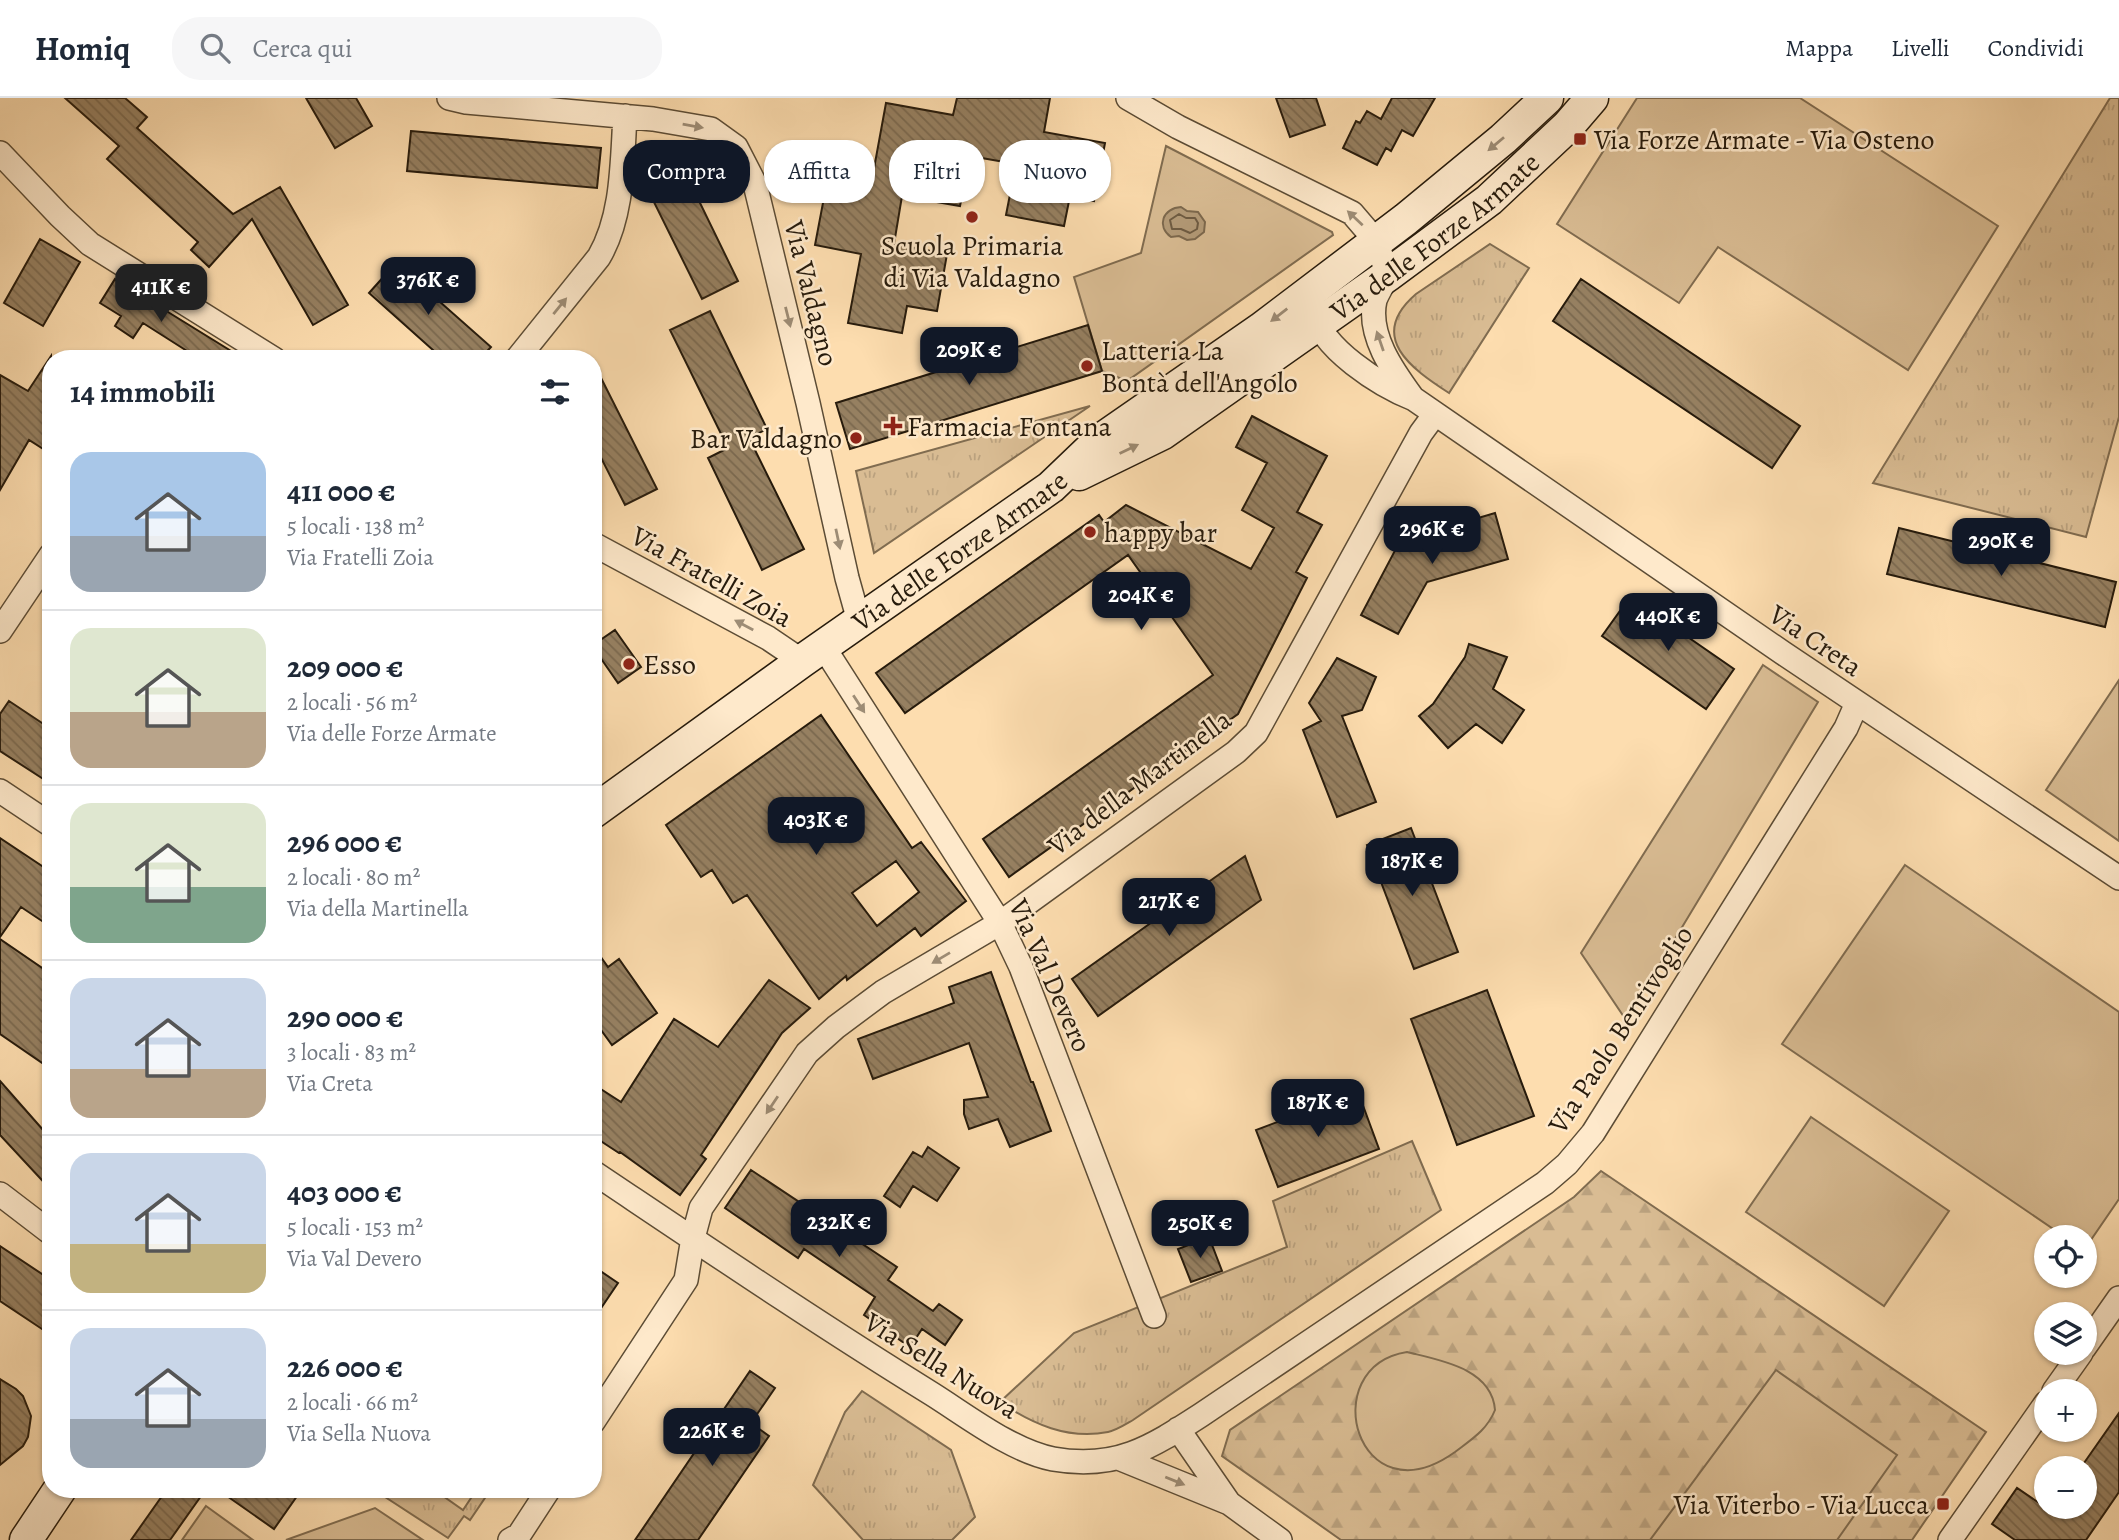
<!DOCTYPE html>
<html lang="it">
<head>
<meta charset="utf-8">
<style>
	:root { --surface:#fff; --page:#f6f6f7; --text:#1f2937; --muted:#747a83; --line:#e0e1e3; --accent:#111827 }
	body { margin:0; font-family:Alegreya,serif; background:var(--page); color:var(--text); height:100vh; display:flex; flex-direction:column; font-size:26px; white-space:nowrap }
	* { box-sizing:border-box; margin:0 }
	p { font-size:23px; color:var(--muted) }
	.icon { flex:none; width:38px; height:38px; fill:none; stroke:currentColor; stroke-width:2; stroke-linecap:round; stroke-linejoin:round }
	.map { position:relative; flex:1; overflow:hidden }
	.details { position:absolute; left:42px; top:252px; width:560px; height:1148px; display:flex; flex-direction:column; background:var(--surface); border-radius:28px; box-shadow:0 2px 5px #0004 }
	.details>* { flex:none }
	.banner { position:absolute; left:623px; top:42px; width:665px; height:63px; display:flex; gap:14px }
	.fabs { position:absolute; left:2034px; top:1127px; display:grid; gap:14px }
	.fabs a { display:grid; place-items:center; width:63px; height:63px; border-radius:50%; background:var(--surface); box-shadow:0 2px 5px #0004; font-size:35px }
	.price { position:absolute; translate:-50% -60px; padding:0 16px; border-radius:14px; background:var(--accent); color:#fff; font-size:23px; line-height:46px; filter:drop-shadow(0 2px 4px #0008) }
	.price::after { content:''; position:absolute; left:50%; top:42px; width:21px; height:16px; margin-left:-10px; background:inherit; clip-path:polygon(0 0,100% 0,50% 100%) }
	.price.on { background:#222; color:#fff }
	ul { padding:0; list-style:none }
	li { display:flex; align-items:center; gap:21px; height:175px; padding:0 28px }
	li+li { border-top:2px solid var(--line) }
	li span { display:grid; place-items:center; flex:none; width:196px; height:140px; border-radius:21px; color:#555 }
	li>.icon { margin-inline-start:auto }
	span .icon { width:84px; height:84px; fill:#fffc; stroke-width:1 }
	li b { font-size:30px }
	h2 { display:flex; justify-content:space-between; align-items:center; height:84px; padding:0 28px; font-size:30px }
	.tag { padding:0 24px; border-radius:28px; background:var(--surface); box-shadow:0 2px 5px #0004; font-size:24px; line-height:63px }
	.tag.on { background:var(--accent); color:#fff }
	header { display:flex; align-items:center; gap:42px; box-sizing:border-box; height:98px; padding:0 35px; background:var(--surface); border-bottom:2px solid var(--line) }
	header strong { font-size:33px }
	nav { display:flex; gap:38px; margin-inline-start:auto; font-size:24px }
	.search { width:490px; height:63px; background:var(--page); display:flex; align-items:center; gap:18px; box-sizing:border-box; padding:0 24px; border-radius:28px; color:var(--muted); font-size:26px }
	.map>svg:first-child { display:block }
	.grass { fill:url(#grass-tufts); stroke:#806c50; stroke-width:2 }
	.forest { fill:url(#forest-firs); stroke:#806c50; stroke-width:2 }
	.green { fill:#d9bc93; stroke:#806c50; stroke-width:2 }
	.water { fill:#b49b78; stroke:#7c684d; stroke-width:2 }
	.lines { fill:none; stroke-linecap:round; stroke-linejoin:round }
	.shore { stroke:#6e5b42; stroke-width:2 }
	.building { fill:url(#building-back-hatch); stroke:#271b0c; stroke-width:2; fill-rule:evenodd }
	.street-casing { stroke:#5c4c35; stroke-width:26 }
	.secondary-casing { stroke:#271b0c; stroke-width:35 }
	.street { stroke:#fee9cb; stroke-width:23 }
	.secondary { stroke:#fee9cb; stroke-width:32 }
	.oneway { fill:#9d8c75 }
	.poi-dot { fill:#8f2418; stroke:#fee9cb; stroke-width:2.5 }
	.labels { text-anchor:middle; stroke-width:5; stroke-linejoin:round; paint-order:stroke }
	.poi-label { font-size:28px; fill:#271b0c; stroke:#fee9cb; text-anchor:start }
	.street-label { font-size:28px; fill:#271b0c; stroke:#fee9cb }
</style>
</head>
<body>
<header>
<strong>Homiq</strong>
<div class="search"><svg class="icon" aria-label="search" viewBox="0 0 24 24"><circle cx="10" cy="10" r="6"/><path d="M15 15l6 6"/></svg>Cerca qui</div>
<nav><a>Mappa</a><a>Livelli</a><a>Condividi</a></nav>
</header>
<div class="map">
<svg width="2119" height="1442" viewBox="0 0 2119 1442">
	<defs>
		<pattern id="grass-tufts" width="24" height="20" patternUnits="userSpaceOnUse" patternTransform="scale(1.75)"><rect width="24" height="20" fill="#d9bc93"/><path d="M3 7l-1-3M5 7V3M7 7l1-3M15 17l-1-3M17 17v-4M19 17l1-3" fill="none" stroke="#baa17e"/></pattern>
		<pattern id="forest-firs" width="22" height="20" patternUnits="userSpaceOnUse" patternTransform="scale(1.75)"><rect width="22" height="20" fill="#d9bc93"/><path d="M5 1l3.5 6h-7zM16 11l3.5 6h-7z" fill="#baa17e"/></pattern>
		<pattern id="building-back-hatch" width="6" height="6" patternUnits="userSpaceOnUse" patternTransform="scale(1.75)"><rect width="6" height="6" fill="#968061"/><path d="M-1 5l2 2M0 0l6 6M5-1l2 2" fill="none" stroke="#7a684e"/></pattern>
	</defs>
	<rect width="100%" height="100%" fill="#fdddaf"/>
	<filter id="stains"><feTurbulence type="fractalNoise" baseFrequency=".00286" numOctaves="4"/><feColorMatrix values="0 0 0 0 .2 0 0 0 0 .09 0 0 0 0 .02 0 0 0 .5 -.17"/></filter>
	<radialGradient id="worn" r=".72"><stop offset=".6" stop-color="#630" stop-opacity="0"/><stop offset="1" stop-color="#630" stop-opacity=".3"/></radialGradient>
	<path class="grass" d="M 2110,0 L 2119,0 L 2119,319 L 2086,439 L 1873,385 Z
		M 1490,146 L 1529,170 L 1449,295 C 1412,271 1366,239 1416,196 Z
		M 1090,308 L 874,455 L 856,373 Z
		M 1412,1043 L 1441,1112 L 1133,1322 C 1126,1326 1117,1332 1108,1334 C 1068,1342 1032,1326 1000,1304 L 1074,1235 L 1287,1149 L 1273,1103 Z
		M 862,1293 L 951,1352 L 975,1419 L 952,1442 L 863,1442 L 813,1387 L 845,1314 Z
		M 382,1391 L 433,1391 L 463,1412 L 477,1391 L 491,1391 L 470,1422 L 464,1418 L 448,1440 L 379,1395 Z"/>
	<path class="forest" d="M 1601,1073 L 1986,1334 L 1912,1442 L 1341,1442 L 1222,1358 L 1230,1332 L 1574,1099 Z"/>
	<path class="green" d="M 1637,0 L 1800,0 L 1998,128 L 1908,272 L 1718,149 L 1679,205 L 1557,126 Z
		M 1166,48 L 1332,134 L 1333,137 L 1127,283 L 1102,273 L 1074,179 L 1141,155 Z
		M 1763,567 L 1818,604 L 1626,922 L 1581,855 Z
		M 2119,582 L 2119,743 L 2046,692 Z
		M 1905,767 L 2119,914 L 2119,1101 L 2084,1152 L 2084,1139 L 2065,1139 L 1782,946 Z
		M 1811,1019 L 1949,1113 L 1884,1208 L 1746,1114 Z
		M 1407,1254 C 1439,1262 1492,1270 1495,1312 C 1487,1332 1472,1341 1455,1354 C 1357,1424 1314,1269 1407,1254 Z
		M 1776,1272 L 1897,1357 L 1837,1442 L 1650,1442 Z
		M 206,1408 L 253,1442 L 182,1442 Z
		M 375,1410 L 423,1442 L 286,1442 Z"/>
	<path class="water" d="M 1181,109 L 1187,113 L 1198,114 L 1205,124 L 1204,134 L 1195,141 L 1187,142 L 1179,138 L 1171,139 C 1156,128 1163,110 1181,109 Z"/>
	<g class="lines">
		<path class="shore" d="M 1179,116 L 1186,120 L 1195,120 L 1198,125 L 1197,131 L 1190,135 L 1181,131 L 1172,131 L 1170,122 Z"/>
	</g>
	<path class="building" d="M 65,0 L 125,0 L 147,19 L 137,30 L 233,116 L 280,89 L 348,207 L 313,227 L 252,121 L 209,169 L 191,152 L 198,144 L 107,61 L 119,48 Z
		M 306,0 L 356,0 L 372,28 L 335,50 Z
		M 957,0 L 1050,0 L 1044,34 L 1105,45 L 1094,103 L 1070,98 L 1064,128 L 1006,117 L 1016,66 L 970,58 L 960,108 L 902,98 L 894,146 L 947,156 L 937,213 L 907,208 L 902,235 L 848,225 L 861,156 L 815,147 L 830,68 L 873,76 L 886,5 L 953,17 Z
		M 1276,0 L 1316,0 L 1325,27 L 1290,39 Z
		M 1392,0 L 1435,0 L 1413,38 L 1402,32 L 1391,53 L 1386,50 L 1377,67 L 1343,50 L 1356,23 L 1360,25 L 1367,13 L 1381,21 Z
		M 411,33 L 601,50 L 597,90 L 407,73 Z
		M 683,70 L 738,183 L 702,201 L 646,88 Z
		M 40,141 L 80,164 L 43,228 L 4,205 Z
		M 396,165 L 491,249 L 480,261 L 443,261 L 369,195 Z
		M 115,181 L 155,206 L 244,261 L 182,261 L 187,253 L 143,225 L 133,240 L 115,228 L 121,218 L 100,205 Z
		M 1581,181 L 1800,328 L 1772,370 L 1553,223 Z
		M 710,213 L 767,331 L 749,340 L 804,451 L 762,472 L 708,360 L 728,350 L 670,232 Z
		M 1088,227 L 1102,273 L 850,351 L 836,305 Z
		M 51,258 L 51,356 L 29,342 L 0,392 L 0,277 L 28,293 Z
		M 593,264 L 657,391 L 625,407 L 593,344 Z
		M 1252,318 L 1327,358 L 1297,414 L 1322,427 L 1296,474 L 1307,480 L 1238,616 L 1009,779 L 983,741 L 1213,577 L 1128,457 L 905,615 L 876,575 L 1099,417 L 1104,424 L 1126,407 L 1251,471 L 1274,430 L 1242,412 L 1267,365 L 1236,349 Z
		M 1495,415 L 1508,461 L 1427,484 L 1398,536 L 1361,517 L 1400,443 Z
		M 1899,430 L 2116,484 L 2105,529 L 1887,476 Z
		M 1630,499 L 1734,571 L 1706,611 L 1602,538 Z
		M 615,532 L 641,569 L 618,585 L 593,549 L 593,547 Z
		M 1469,546 L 1507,559 L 1493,591 L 1524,612 L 1502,645 L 1476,626 L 1448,650 L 1419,618 L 1433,606 L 1465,559 Z
		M 1337,560 L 1376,579 L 1362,612 L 1342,618 L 1376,704 L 1337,719 L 1303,632 L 1321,623 L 1309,605 Z
		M 9,603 L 51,631 L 51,686 L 0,653 L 0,616 Z
		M 821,617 L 912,750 L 921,744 L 966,803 L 921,838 L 915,830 L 847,882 L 846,878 L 819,901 L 747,797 L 733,805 L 712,772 L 701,779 L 666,727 ZM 896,763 L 919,794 L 877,828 L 852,795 Z
		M 1411,730 L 1458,854 L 1414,871 L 1367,747 Z
		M 0,740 L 51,774 L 51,829 L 21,809 L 0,839 Z
		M 1245,758 L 1261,802 L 1098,918 L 1072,881 Z
		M 0,841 L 51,876 L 51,971 L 0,936 Z
		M 593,848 L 608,869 L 619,861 L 657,915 L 612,947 L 593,921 Z
		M 991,874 L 1031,984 L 1033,984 L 1051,1033 L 1010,1049 L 998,1021 L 969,1031 L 964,1016 L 964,1002 L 988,999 L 969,945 L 873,981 L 858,941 L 954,905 L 949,889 Z
		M 769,882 L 810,910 L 782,935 L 701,1057 L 706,1061 L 680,1097 L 620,1054 L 619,1055 L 593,1038 L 593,986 L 621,1004 L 674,921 L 718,949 Z
		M 1487,892 L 1534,1018 L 1457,1047 L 1411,921 Z
		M 0,983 L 51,1041 L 51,1092 L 0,1037 Z
		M 1358,994 L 1379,1051 L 1278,1089 L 1256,1032 Z
		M 928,1049 L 959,1070 L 937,1103 L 913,1088 L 900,1109 L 884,1098 L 913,1054 L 922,1059 Z
		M 751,1072 L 897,1169 L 888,1182 L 933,1213 L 939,1206 L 962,1222 L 945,1247 L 922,1231 L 910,1249 L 864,1217 L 875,1199 L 804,1151 L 798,1160 L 725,1110 Z
		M 1209,1139 L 1222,1173 L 1191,1184 L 1178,1151 Z
		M 0,1148 L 51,1182 L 51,1237 L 0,1203 Z
		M 593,1168 L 618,1185 L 593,1222 Z
		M 750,1273 L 775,1290 L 751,1325 L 769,1338 L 698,1442 L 635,1442 Z
		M 0,1281 L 16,1291 L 23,1298 L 31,1318 L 28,1339 L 23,1348 L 0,1367 Z
		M 2119,1315 L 2119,1394 L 2086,1442 L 2015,1442 L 1992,1426 L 2017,1390 L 2051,1413 L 2054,1409 L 2084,1409 L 2084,1365 Z
		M 167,1391 L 206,1391 L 170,1442 L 131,1442 Z
		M 217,1391 L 302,1391 L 274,1431 Z"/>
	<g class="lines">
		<g class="street-casing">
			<path id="street" d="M 449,0 L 466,4 L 653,21 L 711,31 L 736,49 L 755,86 L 808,305 L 847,480 L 859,523
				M 1128,0 L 1178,29 L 1352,115 L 1376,143 L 1388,177 C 1384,185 1378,194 1375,202 C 1367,237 1393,273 1412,299
				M 0,55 L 60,118 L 90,146 L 274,261
				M 1314,213 C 1320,250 1381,288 1414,301 L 1783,555 L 2119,780
				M 517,261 L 599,159 C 623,118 622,65 625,18
				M 593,446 L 768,540 L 802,563
				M 0,533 L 51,457
				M 823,548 L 1000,825 L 1021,869 L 1154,1218
				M 0,693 L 51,727
				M 593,1074 C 705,1149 817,1225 932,1296 C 967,1318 1012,1353 1053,1361 C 1116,1372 1150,1350 1201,1317 L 1545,1085 L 1567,1066 L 1593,1035 L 1846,630 L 1857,605
				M 0,1096 L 51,1135
				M 2084,1250 L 2119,1200
				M 2054,1293 L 2081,1255
				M 593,1324 L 686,1182 L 693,1140 L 701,1110 L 807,955 L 836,929 L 883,894 L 1000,825 L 1236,654 L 1256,635 L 1421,335 L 1435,316
				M 1178,1331 L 1229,1405
				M 1121,1361 L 1229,1405 L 1280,1442
				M 510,1442 L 519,1437 L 549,1391
				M 1950,1442 L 2046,1305"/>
		</g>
		<g class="secondary-casing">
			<g id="secondary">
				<path id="s1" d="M 1079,376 L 1163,335 L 1388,177 L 1489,102 L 1568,28 L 1592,0"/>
				<path id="s2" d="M 593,714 L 802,563 L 1051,389 L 1098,344 L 1261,231 L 1406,121 L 1503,41 L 1547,0"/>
				<path d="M 26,1442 L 60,1391"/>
			</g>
		</g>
		<use href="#street" class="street"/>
		<use href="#secondary" class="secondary"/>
	</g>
	<defs><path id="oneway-solid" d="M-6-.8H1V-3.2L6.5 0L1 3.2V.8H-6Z" transform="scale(1.75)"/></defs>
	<g class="oneway">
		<use href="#oneway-solid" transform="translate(693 28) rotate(10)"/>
		<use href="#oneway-solid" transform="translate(1496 46) rotate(140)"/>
		<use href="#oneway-solid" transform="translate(1355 120) rotate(-137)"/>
		<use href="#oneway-solid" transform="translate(560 208) rotate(-51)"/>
		<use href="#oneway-solid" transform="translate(1279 217) rotate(142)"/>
		<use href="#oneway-solid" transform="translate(788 219) rotate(76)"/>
		<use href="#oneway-solid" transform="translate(1380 243) rotate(-109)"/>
		<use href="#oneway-solid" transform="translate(1129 351) rotate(-26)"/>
		<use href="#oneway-solid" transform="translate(838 441) rotate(78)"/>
		<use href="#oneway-solid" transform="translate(744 527) rotate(-152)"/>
		<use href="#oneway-solid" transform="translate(859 606) rotate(57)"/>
		<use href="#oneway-solid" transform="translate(941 860) rotate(149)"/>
		<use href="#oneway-solid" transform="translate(772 1007) rotate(124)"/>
		<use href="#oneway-solid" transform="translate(1175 1383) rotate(22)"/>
	</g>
	<g class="poi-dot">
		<rect x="1573" y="34" width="14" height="14" rx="3.5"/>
		<circle cx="972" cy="119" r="7"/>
		<circle cx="1087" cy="268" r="7"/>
		<path d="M889.5 317.5h7v7h7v7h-7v7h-7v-7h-7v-7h7z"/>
		<circle cx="856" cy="340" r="7"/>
		<circle cx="1090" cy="434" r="7"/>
		<circle cx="629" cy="566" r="7"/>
		<rect x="1936" y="1399" width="14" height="14" rx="3.5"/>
	</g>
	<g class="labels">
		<g class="poi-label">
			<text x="1594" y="51">Via Forze Armate - Via Osteno</text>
			<text x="972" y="157" text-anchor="middle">Scuola Primaria<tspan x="972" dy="32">di Via Valdagno</tspan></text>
			<text x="1101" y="262">Latteria La<tspan x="1101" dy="32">Bontà dell'Angolo</tspan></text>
			<text x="907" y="338">Farmacia Fontana</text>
			<text x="842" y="350" text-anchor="end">Bar Valdagno</text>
			<text x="1104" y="444">happy bar</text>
			<text x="643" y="576">Esso</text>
			<text x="1929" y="1416" text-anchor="end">Via Viterbo - Via Lucca</text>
		</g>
		<g class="street-label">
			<text dy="10" stroke="none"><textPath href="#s1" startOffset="429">Via delle Forze Armate</textPath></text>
			<text transform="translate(812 195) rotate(76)" y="10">Via Valdagno</text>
			<text dy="10" stroke="none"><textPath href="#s2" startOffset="450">Via delle Forze Armate</textPath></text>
			<text transform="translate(712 478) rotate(29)" y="10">Via Fratelli Zoia</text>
			<text transform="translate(1816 542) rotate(34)" y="10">Via Creta</text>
			<text transform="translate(1139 684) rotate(-37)" y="10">Via della Martinella</text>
			<text transform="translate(1051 877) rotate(66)" y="10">Via Val Devero</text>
			<text transform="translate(1620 931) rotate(-57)" y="10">Via Paolo Bentivoglio</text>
			<text transform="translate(942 1267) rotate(32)" y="10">Via Sella Nuova</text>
		</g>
	</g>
	<rect width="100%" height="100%" filter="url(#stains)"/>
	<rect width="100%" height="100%" fill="url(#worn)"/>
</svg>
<div class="fabs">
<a><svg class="icon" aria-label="locate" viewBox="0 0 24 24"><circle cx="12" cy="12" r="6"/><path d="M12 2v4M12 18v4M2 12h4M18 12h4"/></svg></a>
<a><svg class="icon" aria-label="layers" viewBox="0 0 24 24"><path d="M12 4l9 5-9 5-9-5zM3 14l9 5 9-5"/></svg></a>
<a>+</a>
<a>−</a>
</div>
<b class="price" style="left:428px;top:219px">376K €</b>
<b class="price on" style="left:161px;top:226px">411K €</b>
<b class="price" style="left:969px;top:289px">209K €</b>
<b class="price" style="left:1432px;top:468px">296K €</b>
<b class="price" style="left:2001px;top:480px">290K €</b>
<b class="price" style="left:1141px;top:534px">204K €</b>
<b class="price" style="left:1668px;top:555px">440K €</b>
<b class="price" style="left:816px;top:759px">403K €</b>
<b class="price" style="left:1412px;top:800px">187K €</b>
<b class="price" style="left:1169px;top:840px">217K €</b>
<b class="price" style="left:1318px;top:1041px">187K €</b>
<b class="price" style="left:839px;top:1161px">232K €</b>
<b class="price" style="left:1200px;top:1162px">250K €</b>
<b class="price" style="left:712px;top:1370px">226K €</b>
<div class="banner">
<a class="tag on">Compra</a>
<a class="tag">Affitta</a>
<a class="tag">Filtri</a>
<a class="tag">Nuovo</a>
</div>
<section class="details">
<h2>14 immobili<svg class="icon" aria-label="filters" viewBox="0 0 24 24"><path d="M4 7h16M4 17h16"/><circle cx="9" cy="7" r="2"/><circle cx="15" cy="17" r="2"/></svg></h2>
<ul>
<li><span style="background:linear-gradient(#a9c7e8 60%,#9aa5b1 0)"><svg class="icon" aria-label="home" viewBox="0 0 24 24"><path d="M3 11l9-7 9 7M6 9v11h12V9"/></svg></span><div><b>411 000 €</b><p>5 locali · 138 m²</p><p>Via Fratelli Zoia</p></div></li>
<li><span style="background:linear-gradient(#dfe7d0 60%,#b9a48a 0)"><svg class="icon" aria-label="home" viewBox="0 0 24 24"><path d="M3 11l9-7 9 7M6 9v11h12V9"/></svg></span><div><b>209 000 €</b><p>2 locali · 56 m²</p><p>Via delle Forze Armate</p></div></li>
<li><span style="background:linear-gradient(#dfe7d0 60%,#7fa58c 0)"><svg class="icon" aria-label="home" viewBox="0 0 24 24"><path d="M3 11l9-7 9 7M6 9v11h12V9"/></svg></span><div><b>296 000 €</b><p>2 locali · 80 m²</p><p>Via della Martinella</p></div></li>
<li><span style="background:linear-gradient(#c9d6e8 65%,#b9a48a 0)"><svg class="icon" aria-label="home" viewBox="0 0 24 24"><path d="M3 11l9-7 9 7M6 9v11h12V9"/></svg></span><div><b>290 000 €</b><p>3 locali · 83 m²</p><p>Via Creta</p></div></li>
<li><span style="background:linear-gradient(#c9d6e8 65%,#c2b280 0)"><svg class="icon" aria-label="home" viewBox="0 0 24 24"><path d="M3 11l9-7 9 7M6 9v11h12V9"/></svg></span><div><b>403 000 €</b><p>5 locali · 153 m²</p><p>Via Val Devero</p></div></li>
<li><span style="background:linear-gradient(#c9d6e8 65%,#9aa5b1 0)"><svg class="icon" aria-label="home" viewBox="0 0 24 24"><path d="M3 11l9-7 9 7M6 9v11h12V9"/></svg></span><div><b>226 000 €</b><p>2 locali · 66 m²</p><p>Via Sella Nuova</p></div></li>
</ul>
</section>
</div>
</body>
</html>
